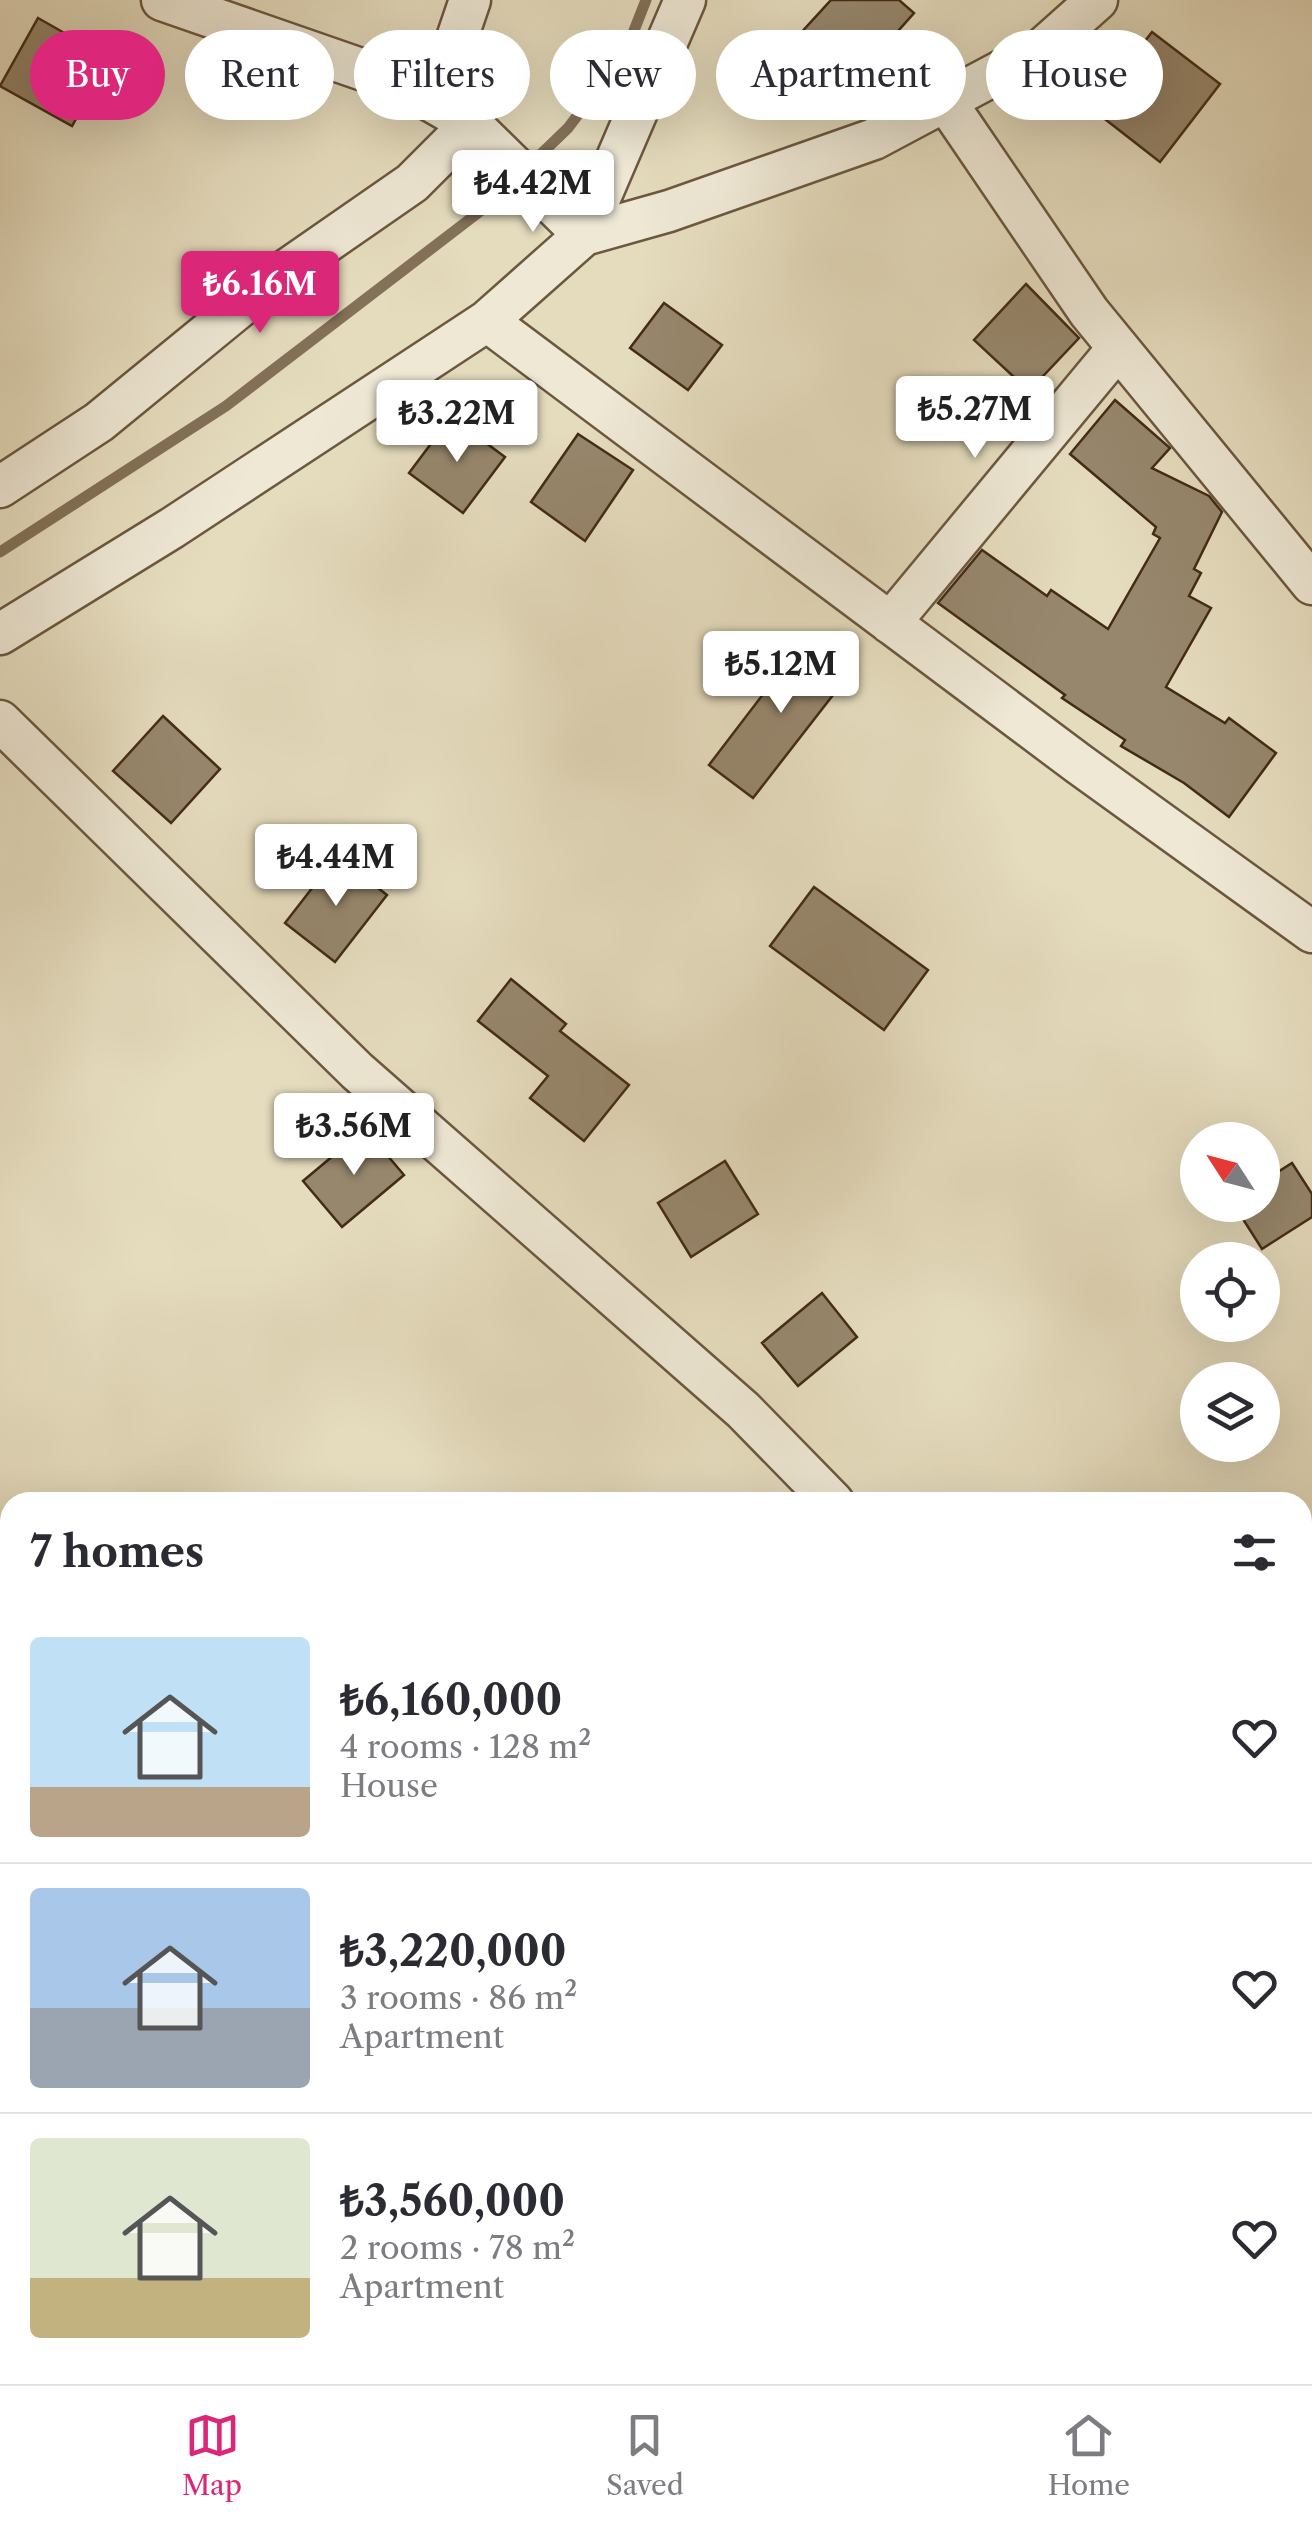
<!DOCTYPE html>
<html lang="en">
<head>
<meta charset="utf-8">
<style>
	:root { --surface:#fff; --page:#f2f2f3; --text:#2b2b33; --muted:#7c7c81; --line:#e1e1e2; --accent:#db2777 }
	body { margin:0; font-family:"Libre Caslon Text",serif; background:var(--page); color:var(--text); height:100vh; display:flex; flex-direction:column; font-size:38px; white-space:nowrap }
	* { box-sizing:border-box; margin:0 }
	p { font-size:32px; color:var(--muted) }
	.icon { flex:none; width:55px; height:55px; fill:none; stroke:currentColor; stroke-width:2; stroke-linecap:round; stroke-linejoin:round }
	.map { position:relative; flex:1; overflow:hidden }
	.drawer { position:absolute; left:0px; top:1492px; width:1312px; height:892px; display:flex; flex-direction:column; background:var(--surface); border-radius:30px 30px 0 0; box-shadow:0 10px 40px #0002 }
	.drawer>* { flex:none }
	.banner { position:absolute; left:30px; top:30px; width:1252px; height:90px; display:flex; gap:20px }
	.needle { width:65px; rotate:306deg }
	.controls { position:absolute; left:1180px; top:1122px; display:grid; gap:20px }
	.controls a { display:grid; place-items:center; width:100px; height:100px; border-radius:50%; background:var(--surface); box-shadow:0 10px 40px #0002; font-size:50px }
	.price { position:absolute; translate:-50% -85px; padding:0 22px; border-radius:10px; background:#fff; color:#222; font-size:32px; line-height:65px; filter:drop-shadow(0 2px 5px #0008) }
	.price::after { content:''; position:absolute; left:50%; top:60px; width:30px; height:22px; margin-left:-15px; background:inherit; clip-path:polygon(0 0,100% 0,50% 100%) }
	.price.current { background:var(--accent); color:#fff }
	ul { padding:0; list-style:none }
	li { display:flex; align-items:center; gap:30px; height:250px; padding:0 30px }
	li+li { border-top:2px solid var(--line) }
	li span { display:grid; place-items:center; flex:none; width:280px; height:200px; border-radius:10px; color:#555 }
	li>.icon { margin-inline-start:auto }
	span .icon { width:120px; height:120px; fill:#fffc; stroke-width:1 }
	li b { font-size:42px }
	h2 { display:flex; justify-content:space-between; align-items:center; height:120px; padding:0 30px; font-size:42px }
	.tag { padding:0 35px; border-radius:45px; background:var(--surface); box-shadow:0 10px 40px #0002; font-size:35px; line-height:90px }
	.tag.current { background:var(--accent); color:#fff }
	.menu { display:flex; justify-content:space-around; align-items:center; height:140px; border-top:2px solid var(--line); background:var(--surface); font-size:28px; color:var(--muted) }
	.menu a { display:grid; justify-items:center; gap:5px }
	.menu .current { color:var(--accent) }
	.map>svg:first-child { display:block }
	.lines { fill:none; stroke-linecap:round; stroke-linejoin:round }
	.stream { stroke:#837158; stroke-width:11 }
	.building { fill:#97876d; stroke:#432b15; stroke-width:2.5 }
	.minor-casing { stroke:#6c573f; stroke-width:45 }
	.minor { stroke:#eee8d5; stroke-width:40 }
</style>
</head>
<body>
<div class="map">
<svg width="1312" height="2384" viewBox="0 0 1312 2384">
	<rect width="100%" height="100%" fill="#e5dcbe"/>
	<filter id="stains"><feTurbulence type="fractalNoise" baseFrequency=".002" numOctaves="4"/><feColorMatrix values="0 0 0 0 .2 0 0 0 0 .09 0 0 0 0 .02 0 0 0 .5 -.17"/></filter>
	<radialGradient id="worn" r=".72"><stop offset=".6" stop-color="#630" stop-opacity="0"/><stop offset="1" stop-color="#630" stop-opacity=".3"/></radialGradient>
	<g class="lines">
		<path class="stream" d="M 0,552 L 226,406 L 487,206 L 568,128 L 626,51 L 646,0"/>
	</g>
	<path class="building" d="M 831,0 L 899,0 L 914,13 L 841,95 L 788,47 Z
		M 38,18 L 110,59 L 72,126 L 0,86 Z
		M 1152,32 L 1220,84 L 1160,162 L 1092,109 Z
		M 1026,284 L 1079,338 L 1029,391 L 974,340 Z
		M 664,303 L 722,345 L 688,390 L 630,348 Z
		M 1115,400 L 1170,448 L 1152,468 L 1209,496 L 1222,512 L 1194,569 L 1201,573 L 1189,596 L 1211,608 L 1166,687 L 1225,723 L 1229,718 L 1276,753 L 1229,817 L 1184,783 L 1121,746 L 1125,740 L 1062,698 L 1065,695 L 938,603 L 982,550 L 1047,596 L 1051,590 L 1108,629 L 1160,538 L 1153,534 L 1156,527 L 1070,454 Z
		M 451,417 L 505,457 L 463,513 L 409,473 Z
		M 578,434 L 633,470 L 585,541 L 531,502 Z
		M 809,634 L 854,668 L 753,798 L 709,765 Z
		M 163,716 L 220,769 L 171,823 L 113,771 Z
		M 337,856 L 387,895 L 335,962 L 285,923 Z
		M 814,887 L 928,970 L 884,1030 L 770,946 Z
		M 511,979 L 566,1024 L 560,1031 L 629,1085 L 584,1141 L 530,1098 L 548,1076 L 478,1021 Z
		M 365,1129 L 404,1175 L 342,1227 L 303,1181 Z
		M 725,1161 L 758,1214 L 691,1257 L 658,1203 Z
		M 1292,1163 L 1312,1194 L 1312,1217 L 1262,1249 L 1234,1205 L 1262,1205 L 1262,1182 Z
		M 822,1293 L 857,1337 L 798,1386 L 762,1343 Z"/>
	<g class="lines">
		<g class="minor-casing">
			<path id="minor" d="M 162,0 L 398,82 L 471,124 L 584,235
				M 944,99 L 1089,312 L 1312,584
				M 435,103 L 470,0
				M 584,235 L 685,0
				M 487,321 L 1079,764 L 1312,932
				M 0,487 L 99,422 L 275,278 L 412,183 L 471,124
				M 890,623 L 1118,348
				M 0,634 L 172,528 L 487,321 L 584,235 L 669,211 L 874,139 L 1041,50 L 1097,0
				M 0,721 L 357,1071 L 743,1410 L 833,1502
				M 1302,1961 L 1312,1970"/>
		</g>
		<use href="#minor" class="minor"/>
	</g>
	<rect width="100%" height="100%" filter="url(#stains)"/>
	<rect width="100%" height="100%" fill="url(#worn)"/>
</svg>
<div class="controls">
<a><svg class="needle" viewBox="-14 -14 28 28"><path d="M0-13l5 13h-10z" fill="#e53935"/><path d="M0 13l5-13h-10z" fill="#7c7c81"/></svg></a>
<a><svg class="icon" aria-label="locate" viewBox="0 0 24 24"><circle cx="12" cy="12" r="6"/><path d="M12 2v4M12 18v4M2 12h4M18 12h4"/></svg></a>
<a><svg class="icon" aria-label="layers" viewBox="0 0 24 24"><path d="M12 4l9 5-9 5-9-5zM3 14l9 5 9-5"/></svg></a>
</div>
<b class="price" style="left:533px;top:235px">₺4.42M</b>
<b class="price current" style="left:260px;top:336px">₺6.16M</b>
<b class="price" style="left:975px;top:461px">₺5.27M</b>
<b class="price" style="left:457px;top:465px">₺3.22M</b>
<b class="price" style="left:781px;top:716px">₺5.12M</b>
<b class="price" style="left:336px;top:909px">₺4.44M</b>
<b class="price" style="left:354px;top:1178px">₺3.56M</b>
<div class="banner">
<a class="tag current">Buy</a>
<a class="tag">Rent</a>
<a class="tag">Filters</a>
<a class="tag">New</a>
<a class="tag">Apartment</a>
<a class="tag">House</a>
</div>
<section class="drawer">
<h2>7 homes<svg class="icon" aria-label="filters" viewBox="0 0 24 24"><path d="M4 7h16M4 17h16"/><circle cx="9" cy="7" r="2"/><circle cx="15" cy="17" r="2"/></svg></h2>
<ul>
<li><span style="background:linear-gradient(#bfe0f5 75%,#b9a48a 0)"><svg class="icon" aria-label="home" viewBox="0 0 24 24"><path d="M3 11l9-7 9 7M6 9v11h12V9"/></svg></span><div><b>₺6,160,000</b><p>4 rooms · 128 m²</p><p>House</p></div><svg class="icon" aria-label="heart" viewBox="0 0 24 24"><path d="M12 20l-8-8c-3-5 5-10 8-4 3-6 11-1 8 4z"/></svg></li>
<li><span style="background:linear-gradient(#a9c7e8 60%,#9aa5b1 0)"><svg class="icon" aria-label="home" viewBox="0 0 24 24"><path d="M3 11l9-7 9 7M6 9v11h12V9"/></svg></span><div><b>₺3,220,000</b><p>3 rooms · 86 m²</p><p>Apartment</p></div><svg class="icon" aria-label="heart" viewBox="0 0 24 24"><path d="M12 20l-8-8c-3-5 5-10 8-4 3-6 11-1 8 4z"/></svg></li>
<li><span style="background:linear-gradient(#dfe7d0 70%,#c2b280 0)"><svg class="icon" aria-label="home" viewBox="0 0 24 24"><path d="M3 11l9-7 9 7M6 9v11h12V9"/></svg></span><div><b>₺3,560,000</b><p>2 rooms · 78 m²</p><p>Apartment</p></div><svg class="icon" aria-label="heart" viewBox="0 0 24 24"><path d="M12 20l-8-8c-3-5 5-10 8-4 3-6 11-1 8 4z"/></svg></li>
</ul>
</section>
</div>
<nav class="menu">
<a class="current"><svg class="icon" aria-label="map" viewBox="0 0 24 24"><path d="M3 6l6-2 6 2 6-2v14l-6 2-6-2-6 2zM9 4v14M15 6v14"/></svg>Map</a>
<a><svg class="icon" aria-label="saved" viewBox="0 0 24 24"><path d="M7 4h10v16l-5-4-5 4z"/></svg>Saved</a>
<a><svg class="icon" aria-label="home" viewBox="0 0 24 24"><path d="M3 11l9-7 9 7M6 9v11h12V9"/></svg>Home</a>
</nav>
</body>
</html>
